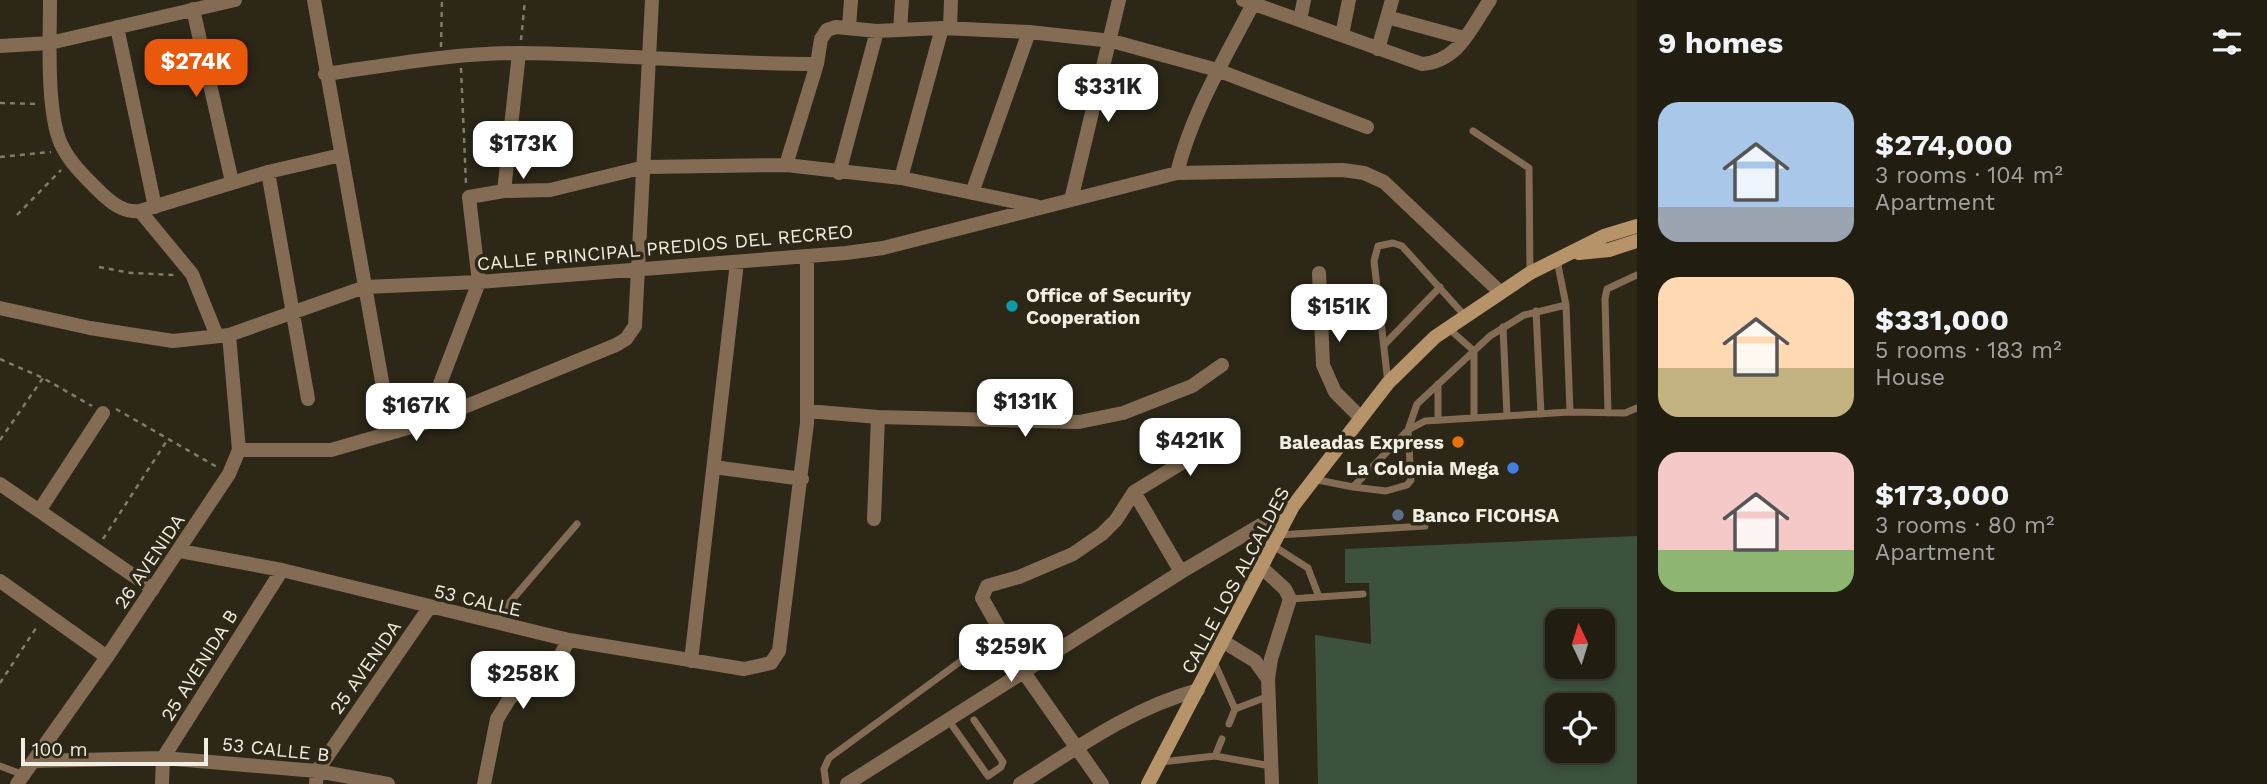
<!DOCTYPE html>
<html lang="en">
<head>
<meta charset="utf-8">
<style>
	:root { --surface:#211d11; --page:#2d2a1f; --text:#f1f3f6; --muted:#a2a29f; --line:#3e3b31; --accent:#ea580c }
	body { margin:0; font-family:"Work Sans",sans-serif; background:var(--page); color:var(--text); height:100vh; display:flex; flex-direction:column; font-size:26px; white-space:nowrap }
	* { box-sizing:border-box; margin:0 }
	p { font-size:23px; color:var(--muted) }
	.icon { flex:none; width:38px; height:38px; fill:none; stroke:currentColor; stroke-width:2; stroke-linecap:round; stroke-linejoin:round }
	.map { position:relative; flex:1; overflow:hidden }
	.panel { display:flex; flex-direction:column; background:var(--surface); width:630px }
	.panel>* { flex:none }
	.needle { width:46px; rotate:356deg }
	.tools { position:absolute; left:1545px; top:609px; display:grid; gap:14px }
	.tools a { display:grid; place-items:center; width:70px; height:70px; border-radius:14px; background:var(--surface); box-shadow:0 4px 10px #0003,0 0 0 2px var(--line); font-size:35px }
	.scale { position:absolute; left:21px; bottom:18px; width:187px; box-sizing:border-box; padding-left:7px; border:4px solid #f0ede2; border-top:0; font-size:19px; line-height:24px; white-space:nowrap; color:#f0ede2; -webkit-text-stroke:5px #2c2717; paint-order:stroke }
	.price { position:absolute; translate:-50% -60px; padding:0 16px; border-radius:14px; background:#fff; color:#222; font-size:23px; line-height:46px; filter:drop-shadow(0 2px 4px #0008) }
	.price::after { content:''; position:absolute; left:50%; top:42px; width:21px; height:16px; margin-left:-10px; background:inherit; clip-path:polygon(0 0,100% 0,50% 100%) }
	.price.active { background:var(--accent); color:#fff }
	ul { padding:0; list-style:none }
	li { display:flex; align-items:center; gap:21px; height:175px; padding:0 21px }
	li span { display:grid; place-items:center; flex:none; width:196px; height:140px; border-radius:21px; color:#555 }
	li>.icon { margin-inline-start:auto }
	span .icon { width:84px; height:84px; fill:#fffc; stroke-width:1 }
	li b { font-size:30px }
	h2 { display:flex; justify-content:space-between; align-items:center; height:84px; padding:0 21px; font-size:30px }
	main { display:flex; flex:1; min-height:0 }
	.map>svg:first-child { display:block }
	.green { fill:#3c523d; fill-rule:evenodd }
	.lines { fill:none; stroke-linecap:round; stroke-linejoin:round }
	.path { stroke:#7f7b6d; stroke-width:2.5; stroke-dasharray:5 5; stroke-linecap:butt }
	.service { stroke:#836c53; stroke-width:7 }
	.minor { stroke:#836c53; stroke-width:14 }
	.tertiary { stroke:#836c53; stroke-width:14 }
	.secondary { stroke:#b7936a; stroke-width:14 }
	.culture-dot { fill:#0f9aa8; stroke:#2c2717; stroke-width:2.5 }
	.food-dot { fill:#e8710a; stroke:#2c2717; stroke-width:2.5 }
	.shop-dot { fill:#3f7fe0; stroke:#2c2717; stroke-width:2.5 }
	.service-dot { fill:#5c6f8a; stroke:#2c2717; stroke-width:2.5 }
	.labels { text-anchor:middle; stroke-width:7; stroke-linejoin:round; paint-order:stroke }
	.street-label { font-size:19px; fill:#f0ede2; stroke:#2c2717 }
	.poi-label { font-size:19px; font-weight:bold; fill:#f0ede2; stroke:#2c2717; text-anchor:start }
</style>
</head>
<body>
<main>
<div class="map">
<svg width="1637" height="784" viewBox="0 0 1637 784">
	<rect width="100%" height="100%" fill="#2c2717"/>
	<path class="green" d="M 1637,536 L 1637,784 L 1318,784 L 1315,635 L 1371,644 L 1369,583 L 1345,583 L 1345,549 ZM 1558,621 L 1603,621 L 1603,667 L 1558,667 ZM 1558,705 L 1603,705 L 1603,751 L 1558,751 Z"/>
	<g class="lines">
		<path class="path" d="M 521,40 L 525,0
			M 441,47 L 442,0
			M 461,68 L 466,184
			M 0,103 L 40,104
			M 0,157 L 51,152
			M 17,215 L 61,170
			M 99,267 L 131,273 L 176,275
			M 0,359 L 43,378 L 92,406
			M 116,409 L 217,467
			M 0,440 L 43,378
			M 103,539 L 168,439
			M 0,683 L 38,625"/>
		<path class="service" d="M 1473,131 L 1529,168 L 1530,272
			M 1536,311 L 1541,414
			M 1503,327 L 1507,416
			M 1448,328 L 1474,351 L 1474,417
			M 1384,345 L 1440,287
			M 1388,383 L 1374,261 L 1378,246 L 1393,243 L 1402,246 L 1465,316
			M 1438,384 L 1438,418
			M 1570,412 L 1625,413 L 1637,408
			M 1608,413 L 1605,299 L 1607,289 L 1637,275
			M 1313,479 L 1353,487 L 1408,430 L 1425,421 L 1570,412 L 1566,305 L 1557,260
			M 1353,487 L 1386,491 L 1407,485 L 1411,480 L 1408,430 L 1417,404 L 1490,336 L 1524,315 L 1566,305
			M 1278,535 L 1425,526
			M 1272,545 L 1308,568 L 1319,597
			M 1290,599 L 1363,594
			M 493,622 L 577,524
			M 1214,662 L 1235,709
			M 949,721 L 988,776 L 1001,767 L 1003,762 L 974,720
			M 1229,724 L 1235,709 L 1269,696
			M 1215,756 L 1222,739
			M 1161,762 L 1215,756 L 1271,766
			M 0,766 L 24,775
			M 826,784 L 824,769 L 829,758 L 961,661"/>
		<path class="minor" d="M 50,0 C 50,37 46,111 61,144 C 70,163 84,176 98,190 C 110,202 123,213 140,211 L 192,274 L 217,336
			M 314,0 L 391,432
			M 1243,0 L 1422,64 C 1459,61 1470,29 1490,0
			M 193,9 L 232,182
			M 1387,17 L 1464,38
			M 1300,20 L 1304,0
			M 117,27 L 155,207
			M 849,27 L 851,0
			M 950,28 L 951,0
			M 900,30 L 902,0
			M 1342,35 L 1349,0
			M 0,46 L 50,43 L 235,0
			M 1378,49 L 1392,0
			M 325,74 C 390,65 454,53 520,53 C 619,54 718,64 817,64
			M 786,165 L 817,64 L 821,39 L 827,30 L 836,27 L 877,31 L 942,28 L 1029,32 L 1112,41 L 1217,70 L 1367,127
			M 268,172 L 308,399
			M 839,173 L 877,31
			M 1177,173 C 1192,112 1224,60 1253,4
			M 901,178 L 942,28
			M 504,191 L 550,190 L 645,167 L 786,165 L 901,178 L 1036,206
			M 972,193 L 1029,32
			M 1071,200 L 1119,0
			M 140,211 L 268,172 L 341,155
			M 1319,273 L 1323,365 L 1335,392 L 1360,417
			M 0,308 L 90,328 L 173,341 L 229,335 L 365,287 L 479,282 L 846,253 L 883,248 L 1177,173 L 1343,170 L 1364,173 L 1384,182 L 1500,292
			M 807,411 L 878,417 L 1079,422 L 1123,413 L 1192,386 L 1222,365
			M 425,423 L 616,345 L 626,339 L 635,326 L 652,0
			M 239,450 L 331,450 L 425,423 L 479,282 L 469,197 L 504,191 L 519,53
			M 714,467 L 802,479
			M 0,484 L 153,589
			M 1134,492 L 1181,572
			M 39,511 L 103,413
			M 874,519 L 878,417
			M 180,551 L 282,570 L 569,640 L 744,669 L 771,663 L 779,651 L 807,423 L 807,258
			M 0,581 L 107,657
			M 691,661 L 737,262
			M 34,761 L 163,758 L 317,771 L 388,784
			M 17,784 L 107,657 L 229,474 L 239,450 L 229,335
			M 162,784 L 163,758 L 282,570
			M 316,784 L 317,771 L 429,608
			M 484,784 L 497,719 L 510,698 L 557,661 L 569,640
			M 847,784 L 1181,572 L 1293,506
			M 1020,784 C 1077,748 1132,708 1198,690
			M 1102,784 L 1025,674 L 982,598 L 987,586 L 1019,577 L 1073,554 L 1102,534 L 1116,520 L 1134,492 L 1229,434"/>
		<path class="tertiary" d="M 1260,566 L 1285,589 L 1290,599 L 1271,659 L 1268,679 L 1272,784
			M 1224,642 L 1255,661 L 1268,679"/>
		<path class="secondary" d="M 1579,253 L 1609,250 L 1637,241
			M 1148,784 L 1293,506 L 1388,383 L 1435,337 L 1530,273 L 1604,236 L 1637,226"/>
	</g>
	<circle class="culture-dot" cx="1012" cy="306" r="7"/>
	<circle class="food-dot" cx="1458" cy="442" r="7"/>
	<circle class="shop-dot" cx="1513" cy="468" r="7"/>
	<circle class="service-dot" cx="1398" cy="515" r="7"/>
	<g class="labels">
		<g class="street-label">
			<text transform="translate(665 247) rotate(-5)" y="7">CALLE PRINCIPAL PREDIOS DEL RECREO</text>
			<text transform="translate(149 561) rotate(-56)" y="7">26 AVENIDA</text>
			<text transform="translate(1235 580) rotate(-62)" y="7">CALLE LOS ALCALDES</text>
			<text transform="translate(478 600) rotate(13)" y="7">53 CALLE</text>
			<text transform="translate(199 665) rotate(-58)" y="7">25 AVENIDA B</text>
			<text transform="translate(365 667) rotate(-55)" y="7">25 AVENIDA</text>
			<text transform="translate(276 749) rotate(6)" y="7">53 CALLE B</text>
		</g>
		<g class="poi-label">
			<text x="1026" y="302">Office of Security<tspan x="1026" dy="22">Cooperation</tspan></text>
			<text x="1444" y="449" text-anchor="end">Baleadas Express</text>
			<text x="1499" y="475" text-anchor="end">La Colonia Mega</text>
			<text x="1412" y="522">Banco FICOHSA</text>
		</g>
	</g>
</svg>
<div class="tools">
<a><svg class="needle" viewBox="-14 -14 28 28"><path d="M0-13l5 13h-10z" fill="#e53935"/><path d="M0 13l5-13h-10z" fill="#a2a29f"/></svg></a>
<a><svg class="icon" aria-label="locate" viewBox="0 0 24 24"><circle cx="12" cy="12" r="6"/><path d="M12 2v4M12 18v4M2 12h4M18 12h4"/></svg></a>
</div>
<div class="scale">100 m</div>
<b class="price active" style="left:196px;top:99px">$274K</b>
<b class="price" style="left:1108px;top:124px">$331K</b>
<b class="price" style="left:523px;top:181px">$173K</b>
<b class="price" style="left:1339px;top:344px">$151K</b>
<b class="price" style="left:1025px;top:439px">$131K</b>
<b class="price" style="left:416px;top:443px">$167K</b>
<b class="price" style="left:1190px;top:478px">$421K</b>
<b class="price" style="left:1011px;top:684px">$259K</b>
<b class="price" style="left:523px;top:711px">$258K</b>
</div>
<section class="panel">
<h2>9 homes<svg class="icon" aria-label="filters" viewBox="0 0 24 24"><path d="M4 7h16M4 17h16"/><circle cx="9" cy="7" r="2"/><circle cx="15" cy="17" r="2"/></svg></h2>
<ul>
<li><span style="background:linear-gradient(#a9c7e8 75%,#9aa5b1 0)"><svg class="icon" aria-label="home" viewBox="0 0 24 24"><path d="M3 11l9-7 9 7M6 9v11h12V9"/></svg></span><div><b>$274,000</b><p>3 rooms · 104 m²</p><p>Apartment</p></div></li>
<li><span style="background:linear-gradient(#ffd9b3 65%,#c2b280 0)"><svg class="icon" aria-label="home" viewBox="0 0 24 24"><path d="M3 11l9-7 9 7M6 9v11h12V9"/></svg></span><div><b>$331,000</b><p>5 rooms · 183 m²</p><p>House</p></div></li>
<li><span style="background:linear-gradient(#f6c9c9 70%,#8fb573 0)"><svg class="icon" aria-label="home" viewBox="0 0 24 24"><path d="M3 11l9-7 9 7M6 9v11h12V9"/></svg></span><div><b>$173,000</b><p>3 rooms · 80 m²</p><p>Apartment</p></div></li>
</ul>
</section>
</main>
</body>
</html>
